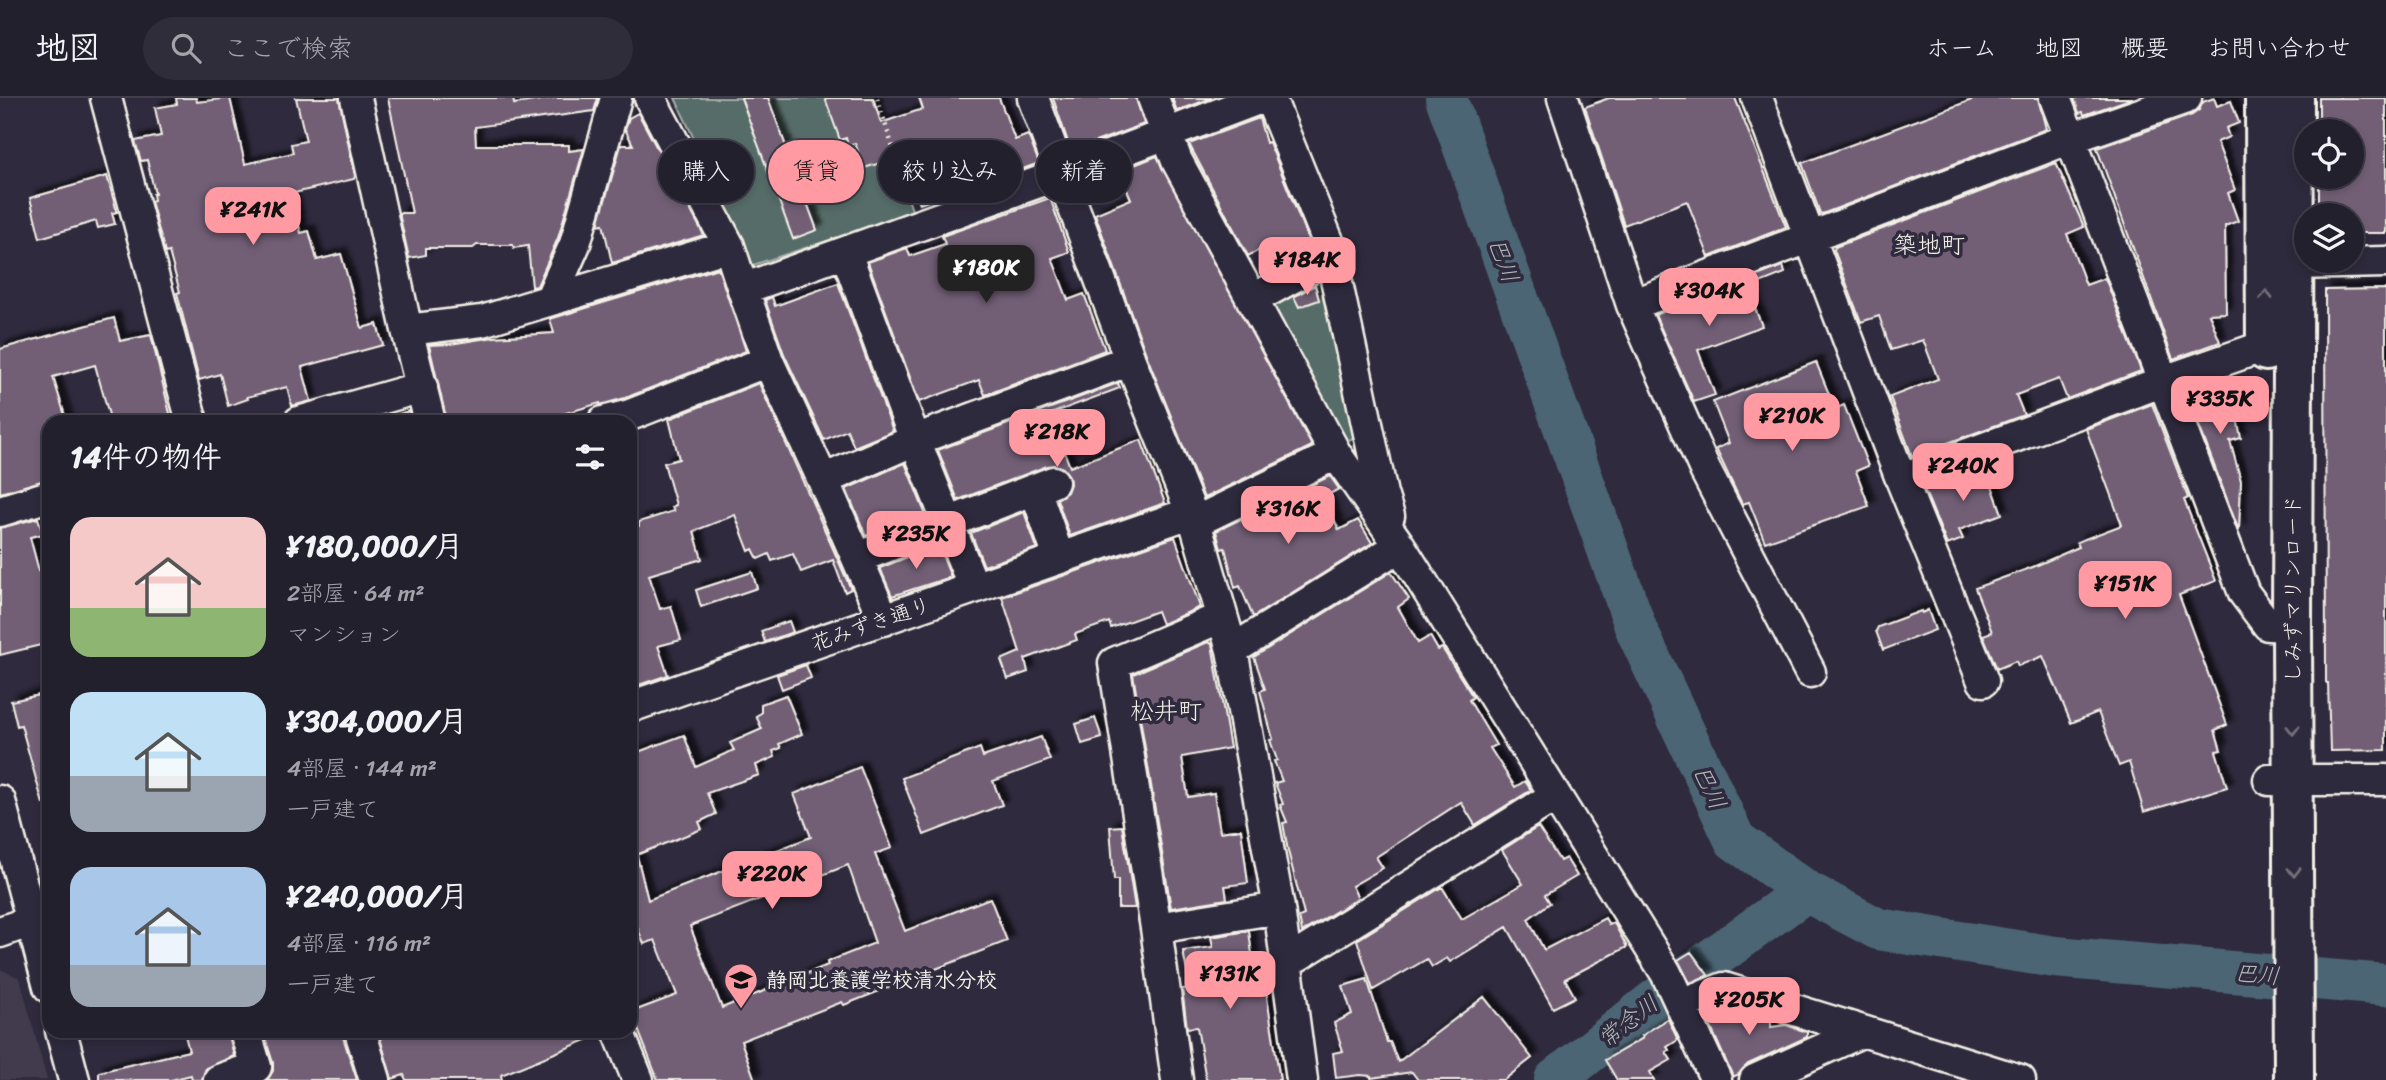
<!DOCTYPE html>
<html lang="ja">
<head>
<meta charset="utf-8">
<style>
	:root { --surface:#23202e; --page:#2f2d3a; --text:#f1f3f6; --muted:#a3a3aa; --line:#403e4a; --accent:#ff9aa2 }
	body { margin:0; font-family:Sriracha,"Klee One",sans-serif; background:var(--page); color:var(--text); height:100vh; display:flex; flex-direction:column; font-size:26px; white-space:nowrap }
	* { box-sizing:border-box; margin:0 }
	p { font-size:23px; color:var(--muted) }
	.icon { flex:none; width:38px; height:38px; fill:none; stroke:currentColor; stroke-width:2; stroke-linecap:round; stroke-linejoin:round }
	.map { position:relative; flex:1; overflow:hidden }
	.details { position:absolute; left:42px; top:317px; width:595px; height:623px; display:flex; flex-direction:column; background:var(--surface); border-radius:21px; box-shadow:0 4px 10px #0003,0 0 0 2px var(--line) }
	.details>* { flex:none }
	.top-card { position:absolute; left:658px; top:42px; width:665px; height:63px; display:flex; gap:14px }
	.buttons { position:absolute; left:2294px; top:21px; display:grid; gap:14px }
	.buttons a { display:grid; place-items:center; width:70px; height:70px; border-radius:50%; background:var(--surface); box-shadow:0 4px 10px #0003,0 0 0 2px var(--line); font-size:35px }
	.price { position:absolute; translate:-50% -60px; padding:0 16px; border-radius:14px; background:var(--accent); color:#111; font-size:23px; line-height:46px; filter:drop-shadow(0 2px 4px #0008) }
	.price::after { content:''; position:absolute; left:50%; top:42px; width:21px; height:16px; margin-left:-10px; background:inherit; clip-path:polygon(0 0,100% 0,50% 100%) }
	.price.selected { background:#222; color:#fff }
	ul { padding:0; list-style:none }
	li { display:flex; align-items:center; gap:21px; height:175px; padding:0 28px }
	li span { display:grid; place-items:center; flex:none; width:196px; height:140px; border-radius:21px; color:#555 }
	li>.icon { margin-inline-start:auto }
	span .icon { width:84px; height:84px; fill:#fffc; stroke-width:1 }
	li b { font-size:30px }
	h2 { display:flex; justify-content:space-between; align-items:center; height:84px; padding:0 28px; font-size:30px }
	.pill { padding:0 24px; border-radius:32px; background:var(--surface); box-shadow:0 4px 10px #0003,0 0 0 2px var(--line); font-size:24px; line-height:63px }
	.pill.selected { background:var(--accent); color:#111 }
	header { display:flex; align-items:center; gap:42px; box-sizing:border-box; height:98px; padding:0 35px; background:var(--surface); border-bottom:2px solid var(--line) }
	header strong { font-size:33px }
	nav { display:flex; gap:38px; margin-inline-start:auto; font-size:24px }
	.search { width:490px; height:63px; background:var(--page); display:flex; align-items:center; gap:18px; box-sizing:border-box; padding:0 24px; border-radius:38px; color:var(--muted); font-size:26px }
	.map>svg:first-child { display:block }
	.built { fill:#433a4e }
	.green { fill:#566c67; stroke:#a5aea8; stroke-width:2 }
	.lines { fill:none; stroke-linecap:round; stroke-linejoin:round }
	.river { stroke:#4c6574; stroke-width:42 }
	.building { fill:#725e76; stroke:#f4f1e8; stroke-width:2; fill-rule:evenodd; filter:url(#shadow) }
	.minor-casing { stroke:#f4f1e8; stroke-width:35 }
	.highway-casing { stroke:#f4f1e8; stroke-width:44 }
	.path { stroke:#f4f1e8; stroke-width:4.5; stroke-dasharray:2 5; stroke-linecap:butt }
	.minor { stroke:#2f2a3d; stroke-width:30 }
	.highway { stroke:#2f2a3d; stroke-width:38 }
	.oneway { stroke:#747079 }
	.labels { text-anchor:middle; stroke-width:7; stroke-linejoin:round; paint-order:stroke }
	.street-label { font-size:21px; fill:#f4f1e8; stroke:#2f2a3d }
	.poi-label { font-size:21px; font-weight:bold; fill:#f4f1e8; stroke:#2f2a3d; text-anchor:start }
	.water-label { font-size:23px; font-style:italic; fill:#b1b9ba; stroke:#2f2a3d }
	.quarter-label { font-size:24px; fill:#f4f1e8; stroke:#2f2a3d }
</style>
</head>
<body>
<header>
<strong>地図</strong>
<div class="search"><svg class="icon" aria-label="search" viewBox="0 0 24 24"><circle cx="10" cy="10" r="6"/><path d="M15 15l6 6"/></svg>ここで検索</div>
<nav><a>ホーム</a><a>地図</a><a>概要</a><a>お問い合わせ</a></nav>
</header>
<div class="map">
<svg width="2386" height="982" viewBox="0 0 2386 982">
	<defs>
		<filter id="shadow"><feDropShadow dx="6" dy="-6" stdDeviation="2" flood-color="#0009"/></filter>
	</defs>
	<rect width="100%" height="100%" fill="#2f2a3d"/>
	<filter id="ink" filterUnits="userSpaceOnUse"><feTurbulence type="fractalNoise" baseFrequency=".0143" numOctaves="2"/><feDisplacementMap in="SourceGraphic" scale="14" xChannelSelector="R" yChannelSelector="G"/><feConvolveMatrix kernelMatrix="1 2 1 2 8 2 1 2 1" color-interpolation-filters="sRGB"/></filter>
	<g filter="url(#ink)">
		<path class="built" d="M 0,871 L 20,880 L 47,982 L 0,982 Z"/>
		<path class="green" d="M 675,0 L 873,0 L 913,115 L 753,167 Z
			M 1328,170 L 1364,333 L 1339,348 L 1263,203 Z"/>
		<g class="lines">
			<path class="river" d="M 1446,0 L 1637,533 L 1735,742 L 1806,793 L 1878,831 L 2055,859 L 2386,887
				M 1555,982 L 1654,903 L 1806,793"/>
		</g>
		<path class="building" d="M 176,0 L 196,0 L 197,4 L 230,0 L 245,66 L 293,55 L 291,46 L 306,43 L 296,0 L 339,0 L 355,78 L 354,81 L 290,96 L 301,135 L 309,133 L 317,162 L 341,156 L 362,230 L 377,226 L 383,247 L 302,269 L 311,303 L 292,308 L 287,289 L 247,299 L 248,301 L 228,308 L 220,276 L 199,282 L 177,195 L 180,194 L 169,154 L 165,155 L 151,103 L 154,102 L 153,96 L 155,96 L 147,62 L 141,63 L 135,43 L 161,38 L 155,10 L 177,6 Z
			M 388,0 L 513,0 L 514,6 L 554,0 L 598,0 L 594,13 L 475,29 L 476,47 L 569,47 L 569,53 L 584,51 L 558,140 L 537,188 L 532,189 L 528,148 L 514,150 L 513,147 L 477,147 L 473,150 L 426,150 L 426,157 L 409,160 L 399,115 L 412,115 Z
			M 741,0 L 768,0 L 817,132 L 793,141 Z
			M 825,0 L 873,0 L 881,25 L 923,11 L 919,0 L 999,0 L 1015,42 L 1028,37 L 1039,65 L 946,99 L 945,97 L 920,106 L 908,66 L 904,68 L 901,59 L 864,70 L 855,45 L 848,47 L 846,40 L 840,42 Z
			M 1053,0 L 1136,0 L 1144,26 L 1071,53 Z
			M 1172,0 L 1212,0 L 1177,13 Z
			M 1609,0 L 1735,0 L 1786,129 L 1709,159 L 1687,103 L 1624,127 L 1585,9 Z
			M 1977,0 L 2038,0 L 2046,31 L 1822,116 L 1820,115 L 1802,65 Z
			M 2074,0 L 2133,0 L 2084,17 L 2083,14 L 2079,15 Z
			M 2214,0 L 2217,8 L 2231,3 L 2239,25 L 2226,30 L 2229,39 L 2217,44 L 2235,92 L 2228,95 L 2238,123 L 2225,128 L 2226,215 L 2209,216 L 2220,244 L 2173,261 L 2097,50 L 2192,17 L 2199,12 L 2203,4 Z
			M 2319,0 L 2386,0 L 2386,135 L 2352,135 L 2352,117 L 2319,117 L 2319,79 L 2352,79 L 2352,33 L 2319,33 Z
			M 638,15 L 704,137 L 612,165 L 603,126 L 598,127 L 621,47 L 633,47 L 625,31 L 629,20 Z
			M 1259,20 L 1266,45 L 1269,44 L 1311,149 L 1278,168 L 1267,148 L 1248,158 L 1189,46 Z
			M 1157,58 L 1312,348 L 1204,400 L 1146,256 L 1095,116 L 1131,101 L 1119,73 Z
			M 2056,65 L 2084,129 L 2067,136 L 2086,187 L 2105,180 L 2141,273 L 2067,301 L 2059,281 L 2040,288 L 2016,297 L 2024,317 L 1912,358 L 1890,299 L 1938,281 L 1923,242 L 1891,252 L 1879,218 L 1861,224 L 1834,152 L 1835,149 Z
			M 107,78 L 117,114 L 112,115 L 115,126 L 98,130 L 96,123 L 40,140 L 30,100 Z
			M 1050,100 L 1069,154 L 1052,160 L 1068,202 L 1084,196 L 1105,252 L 985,297 L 979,282 L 919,304 L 868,164 L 907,150 L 910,158 L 945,146 L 942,138 Z
			M 1783,168 L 1785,175 L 1747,190 L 1762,228 L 1698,252 L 1715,297 L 1694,304 L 1655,217 Z
			M 718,170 L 746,253 L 625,300 L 600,307 L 600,305 L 535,324 L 447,324 L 429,247 L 450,246 L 494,239 L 554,235 L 550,221 Z
			M 838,185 L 893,333 L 854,349 L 847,332 L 824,342 L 784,256 L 765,202 L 772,199 L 775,208 Z
			M 1315,187 L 1319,202 L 1299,209 L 1294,199 Z
			M 2386,191 L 2386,652 L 2330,653 L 2328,585 L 2326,585 L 2325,192 Z
			M 114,220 L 120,243 L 151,237 L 172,324 L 111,324 L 95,267 L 53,279 L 67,324 L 49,324 L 49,381 L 0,395 L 0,251 Z
			M 1816,264 L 1835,311 L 1844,307 L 1868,368 L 1856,373 L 1869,408 L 1765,444 L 1749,404 L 1742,406 L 1716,351 L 1729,345 L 1713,304 Z
			M 2224,281 L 2226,288 L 2230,287 L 2241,340 L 2230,343 L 2241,383 L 2239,433 L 2197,322 L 2189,293 Z
			M 759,285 L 851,491 L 845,494 L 833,462 L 801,474 L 793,456 L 772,463 L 769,456 L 758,461 L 753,451 L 749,453 L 735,417 L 694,433 L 702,461 L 649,477 L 660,511 L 671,508 L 681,542 L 658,548 L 668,577 L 630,590 L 630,431 L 639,428 L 639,424 L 674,413 L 672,409 L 676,407 L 664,365 L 679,361 L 669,321 Z
			M 1118,285 L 1120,290 L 1050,316 L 1070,369 L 1141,342 L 1165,405 L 1070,438 L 1057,401 L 1067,394 L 1070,386 L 1069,378 L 1063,370 L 1055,367 L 1047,368 L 958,402 L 938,352 Z
			M 2152,306 L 2188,400 L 2184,402 L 2216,483 L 2179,497 L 2227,627 L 2215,632 L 2221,652 L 2216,653 L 2227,689 L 2144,714 L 2129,664 L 2119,668 L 2098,614 L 2071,625 L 2043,558 L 2018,568 L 2016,563 L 1997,571 L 1983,537 L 1992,534 L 1975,490 L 2033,469 L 2079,449 L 2077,444 L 2122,427 L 2086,331 Z
			M 409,313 L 412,324 L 391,324 L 390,319 Z
			M 905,365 L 925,415 L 866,438 L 846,391 Z
			M 1985,368 L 2002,416 L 1959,432 L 1963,441 L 1947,447 L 1924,391 Z
			M 1330,378 L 1339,391 L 1324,399 L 1339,432 L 1358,422 L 1372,445 L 1253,519 L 1240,488 L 1235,490 L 1225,450 L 1221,451 L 1216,433 Z
			M 1024,414 L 1037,450 L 984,468 L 971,435 Z
			M 38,420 L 43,436 L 30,439 L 40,477 L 49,475 L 49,509 L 42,511 L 49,545 L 0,557 L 0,430 Z
			M 1175,439 L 1200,509 L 1162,526 L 1157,513 L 1111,530 L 1109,524 L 1075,536 L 1077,542 L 1025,561 L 1028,574 L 1008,581 L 1001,562 L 1020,554 L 1002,499 Z
			M 938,447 L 951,479 L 892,498 L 880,470 Z
			M 752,474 L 757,490 L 701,509 L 696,492 Z
			M 1391,474 L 1409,501 L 1398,509 L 1418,545 L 1430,538 L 1438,552 L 1442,550 L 1473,599 L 1469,602 L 1496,647 L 1490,650 L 1515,689 L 1525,683 L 1531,692 L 1475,727 L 1461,704 L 1376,759 L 1383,770 L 1352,788 L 1358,800 L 1302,834 L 1299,819 L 1304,817 L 1288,753 L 1283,725 L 1287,724 L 1280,707 L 1283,706 L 1275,685 L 1282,683 L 1274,663 L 1277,662 L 1270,642 L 1273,641 L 1260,593 L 1265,591 L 1254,559 Z
			M 1928,512 L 1935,532 L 1883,552 L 1876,533 L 1878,529 L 1921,513 L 1922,515 Z
			M 789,523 L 793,534 L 765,544 L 761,533 Z
			M 1208,544 L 1212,546 L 1230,650 L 1182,659 L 1188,699 L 1214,695 L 1220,734 L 1241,731 L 1248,785 L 1225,788 L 1227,801 L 1171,810 L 1133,576 Z
			M 806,567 L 811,580 L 782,591 L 777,577 Z
			M 49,595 L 49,705 L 43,706 L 21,627 L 17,628 L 11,603 Z
			M 786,597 L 802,636 L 779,646 L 781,650 L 773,653 L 775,659 L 756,667 L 759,677 L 707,695 L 716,716 L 699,724 L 702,731 L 631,759 L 637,758 L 648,802 L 811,739 L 794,696 L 860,669 L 892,750 L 875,756 L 905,833 L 990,800 L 1007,843 L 844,907 L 842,904 L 741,943 L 755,982 L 658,982 L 634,921 L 634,913 L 677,897 L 655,842 L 644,846 L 630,810 L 630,657 L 684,637 L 696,669 L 734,652 L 730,645 L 762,631 L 756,618 L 761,615 L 761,606 ZM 848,767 L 875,845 L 827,864 L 828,867 L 722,910 L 690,828 Z
			M 1095,620 L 1102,640 L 1082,646 L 1076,626 Z
			M 1041,639 L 1050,662 L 993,683 L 1002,707 L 924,737 L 902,680 L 980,650 L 983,659 Z
			M 1122,728 L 1135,810 L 1118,810 L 1118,782 L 1114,782 L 1110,729 Z
			M 1538,729 L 1560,763 L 1566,760 L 1577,778 L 1545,797 L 1550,805 L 1528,821 L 1544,852 L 1605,820 L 1609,827 L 1614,825 L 1627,849 L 1565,881 L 1575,899 L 1553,910 L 1507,829 L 1450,864 L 1447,860 L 1432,869 L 1427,861 L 1373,892 L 1357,842 L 1442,789 L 1462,821 L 1523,786 L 1502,752 Z
			M 1249,833 L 1255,881 L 1264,880 L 1280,982 L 1206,982 L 1197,929 L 1187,930 L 1182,891 L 1190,890 L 1183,853 L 1213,849 L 1211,839 Z
			M 1691,854 L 1708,877 L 1690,885 L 1678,862 Z
			M 1367,881 L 1387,944 L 1390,944 L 1398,964 L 1484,899 L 1532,960 L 1504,982 L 1418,982 L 1412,974 L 1371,980 L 1371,978 L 1360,977 L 1336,980 L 1333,955 L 1343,953 L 1334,925 L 1352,916 L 1343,888 Z
			M 1725,909 L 1771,923 L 1771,929 L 1786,927 L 1807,934 L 1807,939 L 1748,966 L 1739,976 L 1733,979 L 1705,916 Z
			M 1668,921 L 1678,942 L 1667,949 L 1669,952 L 1666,954 L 1671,962 L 1650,974 L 1654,982 L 1617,982 L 1605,962 L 1643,940 L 1642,938 L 1650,932 Z
			M 198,933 L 228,933 L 234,958 L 206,970 L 202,982 L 192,982 L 191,977 L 171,982 L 99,982 L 99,974 L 189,953 L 185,937 Z
			M 263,933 L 341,933 L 357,982 L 267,982 L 273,973 L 273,965 Z
			M 378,933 L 601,933 L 601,936 L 501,977 L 502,982 L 406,982 L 404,977 L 392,981 Z"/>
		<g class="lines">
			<g class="minor-casing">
				<path id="minor" d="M 106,0 L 192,324
					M 356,0 L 407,232 L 430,324
					M 650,0 L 729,148
					M 1033,0 L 1130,262 L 1195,424 L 1232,552 L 1279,810 L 1302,982
					M 1153,0 L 1177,63 L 1336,356 L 1400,448 L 1666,875 L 1716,982
					M 1270,0 L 1328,143 L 1382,396 L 1389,418
					M 1563,0 L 1632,207 L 1705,372 L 1810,574
					M 1757,0 L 1901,381 L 1983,583
					M 2055,0 L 2244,495 L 2268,527 L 2292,528
					M 846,155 L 915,342 L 974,490
					M 2293,166 L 2386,164
					M 743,191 L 768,263 L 823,382 L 884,522
					M 550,202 L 575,146 L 616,0
					M 1252,202 L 1331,158
					M 1632,207 L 2071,40 L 2186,0
					M 407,232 L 482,223 L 729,148 L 743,191 L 1061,76 L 1261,0
					M 299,324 L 422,289
					M 603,324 L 630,317 L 768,263
					M 1901,381 L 2164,283 L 2285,241
					M 823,382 L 915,342 L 1130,262
					M 1035,391 L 1059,460
					M 0,413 L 49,398
					M 1195,424 L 1336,356
					M 857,460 L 1053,384
					M 1232,552 L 1400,448
					M 630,609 L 1190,415
					M 2269,682 L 2386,682
					M 0,703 L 49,889
					M 1156,830 L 1279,810
					M 0,834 L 49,817
					M 1286,865 L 1555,698
					M 1681,907 L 1724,890 L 2020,982
					M 61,933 L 74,982
					M 360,933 L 375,982
					M 618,933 L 638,982
					M 219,982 L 256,969 L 245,933
					M 1177,982 L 1156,830 L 1114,565 L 1222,519
					M 1755,982 L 1861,934"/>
			</g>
			<g class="highway-casing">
				<path id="highway" d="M 2265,0 L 2266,253
					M 2294,982 L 2292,528 L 2294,0"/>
			</g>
			<path class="path" d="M 877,0 L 911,106"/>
			<use href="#minor" class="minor"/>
			<use href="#highway" class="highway"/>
		</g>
		<defs><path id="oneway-chevron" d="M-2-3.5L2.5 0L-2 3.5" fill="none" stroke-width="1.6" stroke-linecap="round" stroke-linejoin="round" transform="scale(1.75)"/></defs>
		<g class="oneway">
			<use href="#oneway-chevron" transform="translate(2266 197) rotate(-90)"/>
			<use href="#oneway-chevron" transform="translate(2293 632) rotate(90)"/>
			<use href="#oneway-chevron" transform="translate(2294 774) rotate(90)"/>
		</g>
	</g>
	<defs>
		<g id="school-pin" transform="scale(1.75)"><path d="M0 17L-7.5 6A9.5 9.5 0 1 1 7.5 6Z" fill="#ff9aa2" stroke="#2f2a3d"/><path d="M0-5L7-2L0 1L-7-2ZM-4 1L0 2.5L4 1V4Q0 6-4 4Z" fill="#111"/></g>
	</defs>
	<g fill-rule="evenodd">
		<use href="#school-pin" x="741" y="882"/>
	</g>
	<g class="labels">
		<g class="street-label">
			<text transform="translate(2293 491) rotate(-90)" y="7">しみずマリンロード</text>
			<text transform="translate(871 526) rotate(-19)" y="7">花みずき通り</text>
		</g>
		<g class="poi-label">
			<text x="766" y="889">静岡北養護学校清水分校</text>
		</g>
		<g class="water-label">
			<text transform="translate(1504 162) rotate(70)" y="8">巴川</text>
			<text transform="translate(1710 689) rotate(65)" y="8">巴川</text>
			<text transform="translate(2257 876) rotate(5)" y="8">巴川</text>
			<text transform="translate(1628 923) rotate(-38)" y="8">常念川</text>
		</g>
		<g class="quarter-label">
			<text x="1929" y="155">築地町</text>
			<text x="1166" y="621">松井町</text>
		</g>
	</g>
</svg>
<div class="buttons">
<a><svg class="icon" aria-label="locate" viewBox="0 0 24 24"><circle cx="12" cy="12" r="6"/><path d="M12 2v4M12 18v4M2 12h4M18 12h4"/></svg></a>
<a><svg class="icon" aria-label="layers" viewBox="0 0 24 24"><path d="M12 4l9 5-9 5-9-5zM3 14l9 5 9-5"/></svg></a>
</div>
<b class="price" style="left:253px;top:149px">¥241K</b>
<b class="price" style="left:1307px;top:199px">¥184K</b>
<b class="price selected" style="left:986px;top:207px">¥180K</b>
<b class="price" style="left:1709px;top:230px">¥304K</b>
<b class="price" style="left:2220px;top:338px">¥335K</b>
<b class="price" style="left:1792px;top:355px">¥210K</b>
<b class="price" style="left:1057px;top:371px">¥218K</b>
<b class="price" style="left:1963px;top:405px">¥240K</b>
<b class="price" style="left:1288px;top:448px">¥316K</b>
<b class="price" style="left:916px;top:473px">¥235K</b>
<b class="price" style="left:2125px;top:523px">¥151K</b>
<b class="price" style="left:772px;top:813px">¥220K</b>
<b class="price" style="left:1230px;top:913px">¥131K</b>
<b class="price" style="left:1749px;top:939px">¥205K</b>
<div class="top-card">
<a class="pill">購入</a>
<a class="pill selected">賃貸</a>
<a class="pill">絞り込み</a>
<a class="pill">新着</a>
</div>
<section class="details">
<h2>14件の物件<svg class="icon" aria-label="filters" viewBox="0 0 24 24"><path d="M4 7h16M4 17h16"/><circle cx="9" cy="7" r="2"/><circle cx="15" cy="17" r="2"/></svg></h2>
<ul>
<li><span style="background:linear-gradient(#f6c9c9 65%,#8fb573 0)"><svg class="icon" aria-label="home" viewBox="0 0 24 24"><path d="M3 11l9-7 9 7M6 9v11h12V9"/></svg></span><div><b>¥180,000/月</b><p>2部屋 · 64 m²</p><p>マンション</p></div></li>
<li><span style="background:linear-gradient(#bfe0f5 60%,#9aa5b1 0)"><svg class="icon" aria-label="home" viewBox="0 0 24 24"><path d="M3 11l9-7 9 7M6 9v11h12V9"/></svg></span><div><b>¥304,000/月</b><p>4部屋 · 144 m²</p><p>一戸建て</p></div></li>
<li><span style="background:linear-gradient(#a9c7e8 70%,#9aa5b1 0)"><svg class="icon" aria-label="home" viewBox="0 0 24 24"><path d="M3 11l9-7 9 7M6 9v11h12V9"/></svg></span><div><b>¥240,000/月</b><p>4部屋 · 116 m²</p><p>一戸建て</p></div></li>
</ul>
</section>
</div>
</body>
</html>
